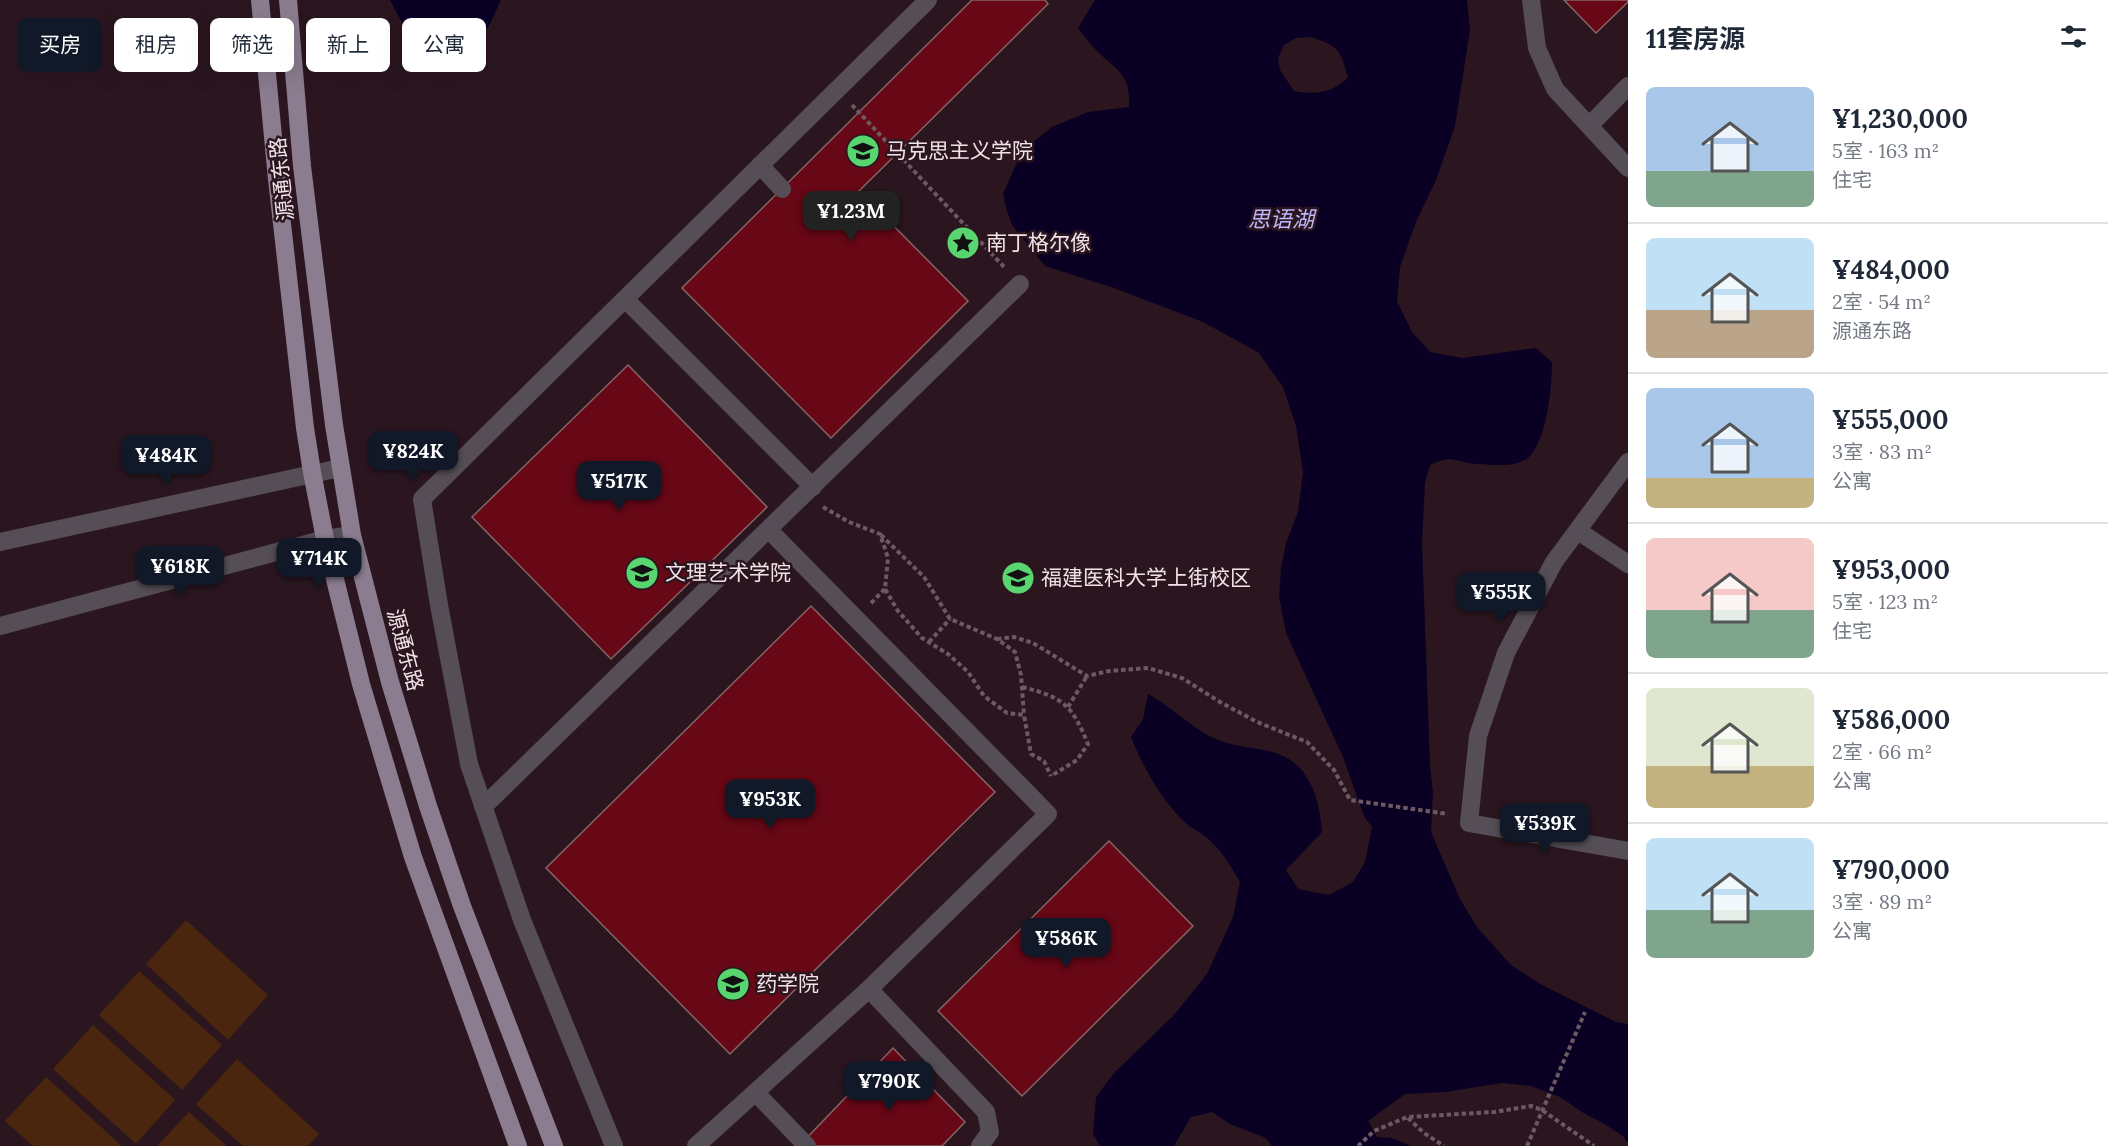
<!DOCTYPE html>
<html lang="zh">
<head>
<meta charset="utf-8">
<style>
	:root { --surface:#fff; --page:#f2f2f3; --text:#1f2937; --muted:#747a83; --line:#e0e1e3; --accent:#111827 }
	body { margin:0; font-family:Lora,"Noto Sans SC",serif; background:var(--page); color:var(--text); height:100vh; display:flex; flex-direction:column; font-size:22px; white-space:nowrap }
	* { box-sizing:border-box; margin:0 }
	p { font-size:20px; color:var(--muted) }
	.icon { flex:none; width:33px; height:33px; fill:none; stroke:currentColor; stroke-width:2; stroke-linecap:round; stroke-linejoin:round }
	.map { position:relative; flex:1; overflow:hidden }
	.panel { display:flex; flex-direction:column; background:var(--surface); width:480px }
	.panel>* { flex:none }
	.top-card { position:absolute; left:18px; top:18px; width:570px; height:54px; display:flex; gap:12px }
	.price { position:absolute; translate:-50% -51px; padding:0 14px; border-radius:12px; background:var(--accent); color:#fff; font-size:20px; line-height:39px; filter:drop-shadow(0 2px 3px #0008) }
	.price::after { content:''; position:absolute; left:50%; top:36px; width:18px; height:14px; margin-left:-9px; background:inherit; clip-path:polygon(0 0,100% 0,50% 100%) }
	.price.on { background:#222; color:#fff }
	ul { padding:0; list-style:none }
	li { display:flex; align-items:center; gap:18px; height:150px; padding:0 18px }
	li+li { border-top:2px solid var(--line) }
	li span { display:grid; place-items:center; flex:none; width:168px; height:120px; border-radius:9px; color:#555 }
	li>.icon { margin-inline-start:auto }
	span .icon { width:72px; height:72px; fill:#fffc; stroke-width:1 }
	li b { font-size:26px }
	h2 { display:flex; justify-content:space-between; align-items:center; height:72px; padding:0 18px; font-size:26px }
	.chip { padding:0 21px; border-radius:9px; background:var(--surface); box-shadow:0 6px 24px #0002; font-size:21px; line-height:54px }
	.chip.on { background:var(--accent); color:#fff }
	main { display:flex; flex:1; min-height:0 }
	.map>svg:first-child { display:block }
	.green { fill:#49260d }
	.water { fill:#090024; fill-rule:evenodd }
	.building { fill:#680715; stroke:#836665; stroke-width:1.5 }
	.lines { fill:none; stroke-linecap:round; stroke-linejoin:round }
	.path { stroke:#6c5962; stroke-width:4; stroke-dasharray:4.5 3; stroke-linecap:butt }
	.minor { stroke:#554e56; stroke-width:18 }
	.major { stroke:#8b7d8f; stroke-width:18 }
	.labels { text-anchor:middle; stroke-width:5; stroke-linejoin:round; paint-order:stroke }
	.poi-label { font-size:21px; fill:#f1e2e8; stroke:#2b1620; text-anchor:start }
	.street-label { font-size:21px; fill:#f1e2e8; stroke:#2b1620 }
	.water-label { font-size:22px; font-style:italic; fill:#bcb6fa; stroke:#2b1620 }
</style>
</head>
<body>
<main>
<div class="map">
<svg width="1628" height="1146" viewBox="0 0 1628 1146">
	<rect width="100%" height="100%" fill="#2b1620"/>
	<path class="green" d="M 186,920 L 268,995 L 228,1040 L 146,964 Z
		M 139,971 L 222,1045 L 182,1090 L 99,1015 Z
		M 93,1025 L 175,1100 L 136,1144 L 53,1069 Z
		M 237,1059 L 319,1134 L 308,1146 L 243,1146 L 196,1104 Z
		M 46,1077 L 122,1146 L 33,1146 L 5,1121 Z
		M 189,1112 L 227,1146 L 157,1146 Z"/>
	<path class="water" d="M 390,0 L 501,0 L 488,28 L 463,49 L 435,47 L 408,34 Z
		M 1095,0 L 1467,0 L 1470,30 L 1455,126 L 1436,180 L 1416,222 L 1400,267 L 1397,301 L 1412,332 L 1430,352 L 1462,358 L 1536,348 L 1552,362 C 1552,386 1547,440 1529,457 C 1517,468 1494,465 1479,464 C 1455,463 1455,453 1430,465 L 1425,483 L 1422,542 L 1430,765 L 1433,793 L 1431,832 L 1460,899 L 1477,927 L 1511,965 L 1542,985 L 1616,1022 L 1628,1024 L 1628,1143 L 1623,1136 L 1603,1123 L 1585,1114 L 1560,1097 L 1531,1086 L 1502,1083 L 1445,1092 L 1405,1094 L 1368,1121 L 1377,1137 L 1392,1138 L 1411,1146 L 1272,1146 L 1266,1138 L 1230,1124 L 1212,1112 L 1191,1117 L 1174,1146 L 1100,1146 L 1093,1134 L 1096,1097 L 1114,1073 L 1174,1015 L 1207,974 L 1233,917 L 1240,882 C 1231,866 1220,848 1206,837 C 1200,832 1193,829 1187,824 C 1162,802 1143,767 1131,737 L 1143,719 L 1148,694 C 1170,706 1188,724 1209,736 C 1228,746 1252,747 1272,752 C 1309,761 1320,799 1322,832 L 1286,870 L 1298,889 L 1329,895 L 1353,882 L 1365,862 L 1372,827 L 1364,816 L 1343,757 L 1286,633 L 1279,596 L 1281,569 L 1286,543 L 1298,512 L 1303,472 L 1296,426 L 1283,387 L 1259,353 L 1203,322 L 1114,288 L 1045,266 L 1012,225 L 1007,211 L 1003,194 L 1018,160 L 1032,143 L 1052,127 L 1088,112 L 1129,107 C 1131,74 1117,71 1096,50 C 1089,43 1084,35 1078,28 ZM 1311,37 C 1339,46 1340,50 1348,77 C 1333,93 1315,95 1294,91 L 1280,70 L 1278,58 L 1284,45 L 1296,38 Z"/>
	<path class="building" d="M 972,0 L 1045,0 L 1048,4 L 859,191 L 968,301 L 831,438 L 682,288 Z
		M 1564,0 L 1628,0 L 1628,2 L 1596,33 Z
		M 628,365 L 767,507 L 611,659 L 472,517 Z
		M 811,606 L 995,792 L 730,1054 L 546,868 Z
		M 1109,841 L 1193,926 L 1022,1096 L 938,1011 Z
		M 893,1048 L 965,1122 L 942,1146 L 799,1146 Z"/>
	<g class="lines">
		<path class="path" d="M 852,105 L 1005,268
			M 823,507 L 849,522 L 880,534 L 888,558 L 885,589 L 898,611 L 922,638 L 948,654 L 968,672 L 984,696 L 1007,713 L 1024,715 L 1031,754 L 1044,761 L 1051,776
			M 881,535 L 924,577 L 950,619 L 997,639 L 1015,652 L 1021,675 L 1024,715
			M 871,603 L 885,589
			M 997,639 L 1014,637 L 1033,643 L 1087,676 L 1109,671 L 1148,668 L 1182,678 L 1220,702 L 1257,722 L 1307,742 L 1334,770 L 1350,800 L 1448,814
			M 929,642 L 950,619
			M 1022,687 C 1063,697 1072,705 1088,744 L 1077,760 L 1051,776
			M 1068,707 L 1087,676
			M 1408,1118 L 1424,1133 L 1444,1146
			M 1358,1146 L 1374,1131 L 1407,1117 L 1494,1112 L 1531,1106 L 1542,1110 L 1594,1146
			M 1527,1146 L 1585,1012"/>
		<path class="minor" d="M 1531,0 L 1537,48 L 1555,89 L 1628,168
			M 1589,126 L 1628,86
			M 760,165 L 782,189
			M 625,299 L 813,487
			M 1628,462 L 1554,562 L 1506,653 L 1478,736 L 1469,823 L 1628,851
			M 1578,531 L 1628,564
			M 0,542 L 340,468
			M 0,626 L 325,539 L 352,535
			M 483,807 L 1020,284
			M 869,989 L 986,1112 L 990,1132 L 980,1146
			M 756,1093 L 807,1146
			M 614,1146 L 522,920 L 469,764 L 439,605 L 422,499 L 928,0
			M 696,1146 L 869,989 L 1048,814 L 769,530"/>
		<path class="major" d="M 260,0 L 277,179 L 305,428 L 312,472 L 325,539 L 361,684 L 413,857 L 518,1146
			M 288,0 L 302,166 L 334,425 L 352,535 L 390,682 L 428,806 L 462,906 L 554,1146"/>
	</g>
	<defs>
		<g id="university-disc" transform="scale(1.725)"><circle r="9.5" fill="#59d56f" stroke="#2b1620"/><path d="M0-5L7-2L0 1L-7-2ZM-4 1L0 2.5L4 1V4Q0 6-4 4Z" fill="#111"/></g>
		<g id="sight-disc" transform="scale(1.725)"><circle r="9.5" fill="#59d56f" stroke="#2b1620"/><path d="M0-6L1.8-2.2L6-1.7L2.9 1.2L3.7 5.4L0 3.3L-3.7 5.4L-2.9 1.2L-6-1.7L-1.8-2.2Z" fill="#111"/></g>
	</defs>
	<g fill-rule="evenodd">
		<use href="#university-disc" x="863" y="151"/>
		<use href="#sight-disc" x="963" y="243"/>
		<use href="#university-disc" x="642" y="573"/>
		<use href="#university-disc" x="1018" y="578"/>
		<use href="#university-disc" x="733" y="984"/>
	</g>
	<g class="labels">
		<g class="poi-label">
			<text x="886" y="158">马克思主义学院</text>
			<text x="986" y="250">南丁格尔像</text>
			<text x="665" y="580">文理艺术学院</text>
			<text x="1041" y="585">福建医科大学上街校区</text>
			<text x="756" y="991">药学院</text>
		</g>
		<g class="street-label">
			<text transform="translate(282 179) rotate(-96)" y="7">源通东路</text>
			<text transform="translate(405 650) rotate(75)" y="7">源通东路</text>
		</g>
		<g class="water-label">
			<text x="1281" y="227">思语湖</text>
		</g>
	</g>
</svg>
<b class="price on" style="left:851px;top:242px">¥1.23M</b>
<b class="price" style="left:413px;top:482px">¥824K</b>
<b class="price" style="left:166px;top:486px">¥484K</b>
<b class="price" style="left:619px;top:512px">¥517K</b>
<b class="price" style="left:319px;top:589px">¥714K</b>
<b class="price" style="left:180px;top:597px">¥618K</b>
<b class="price" style="left:1501px;top:623px">¥555K</b>
<b class="price" style="left:770px;top:830px">¥953K</b>
<b class="price" style="left:1545px;top:854px">¥539K</b>
<b class="price" style="left:1066px;top:969px">¥586K</b>
<b class="price" style="left:889px;top:1112px">¥790K</b>
<div class="top-card">
<a class="chip on">买房</a>
<a class="chip">租房</a>
<a class="chip">筛选</a>
<a class="chip">新上</a>
<a class="chip">公寓</a>
</div>
</div>
<section class="panel">
<h2>11套房源<svg class="icon" aria-label="filters" viewBox="0 0 24 24"><path d="M4 7h16M4 17h16"/><circle cx="9" cy="7" r="2"/><circle cx="15" cy="17" r="2"/></svg></h2>
<ul>
<li><span style="background:linear-gradient(#a9c7e8 70%,#7fa58c 0)"><svg class="icon" aria-label="home" viewBox="0 0 24 24"><path d="M3 11l9-7 9 7M6 9v11h12V9"/></svg></span><div><b>¥1,230,000</b><p>5室 · 163 m²</p><p>住宅</p></div></li>
<li><span style="background:linear-gradient(#bfe0f5 60%,#b9a48a 0)"><svg class="icon" aria-label="home" viewBox="0 0 24 24"><path d="M3 11l9-7 9 7M6 9v11h12V9"/></svg></span><div><b>¥484,000</b><p>2室 · 54 m²</p><p>源通东路</p></div></li>
<li><span style="background:linear-gradient(#a9c7e8 75%,#c2b280 0)"><svg class="icon" aria-label="home" viewBox="0 0 24 24"><path d="M3 11l9-7 9 7M6 9v11h12V9"/></svg></span><div><b>¥555,000</b><p>3室 · 83 m²</p><p>公寓</p></div></li>
<li><span style="background:linear-gradient(#f6c9c9 60%,#7fa58c 0)"><svg class="icon" aria-label="home" viewBox="0 0 24 24"><path d="M3 11l9-7 9 7M6 9v11h12V9"/></svg></span><div><b>¥953,000</b><p>5室 · 123 m²</p><p>住宅</p></div></li>
<li><span style="background:linear-gradient(#dfe7d0 65%,#c2b280 0)"><svg class="icon" aria-label="home" viewBox="0 0 24 24"><path d="M3 11l9-7 9 7M6 9v11h12V9"/></svg></span><div><b>¥586,000</b><p>2室 · 66 m²</p><p>公寓</p></div></li>
<li><span style="background:linear-gradient(#bfe0f5 60%,#7fa58c 0)"><svg class="icon" aria-label="home" viewBox="0 0 24 24"><path d="M3 11l9-7 9 7M6 9v11h12V9"/></svg></span><div><b>¥790,000</b><p>3室 · 89 m²</p><p>公寓</p></div></li>
</ul>
</section>
</main>
</body>
</html>
